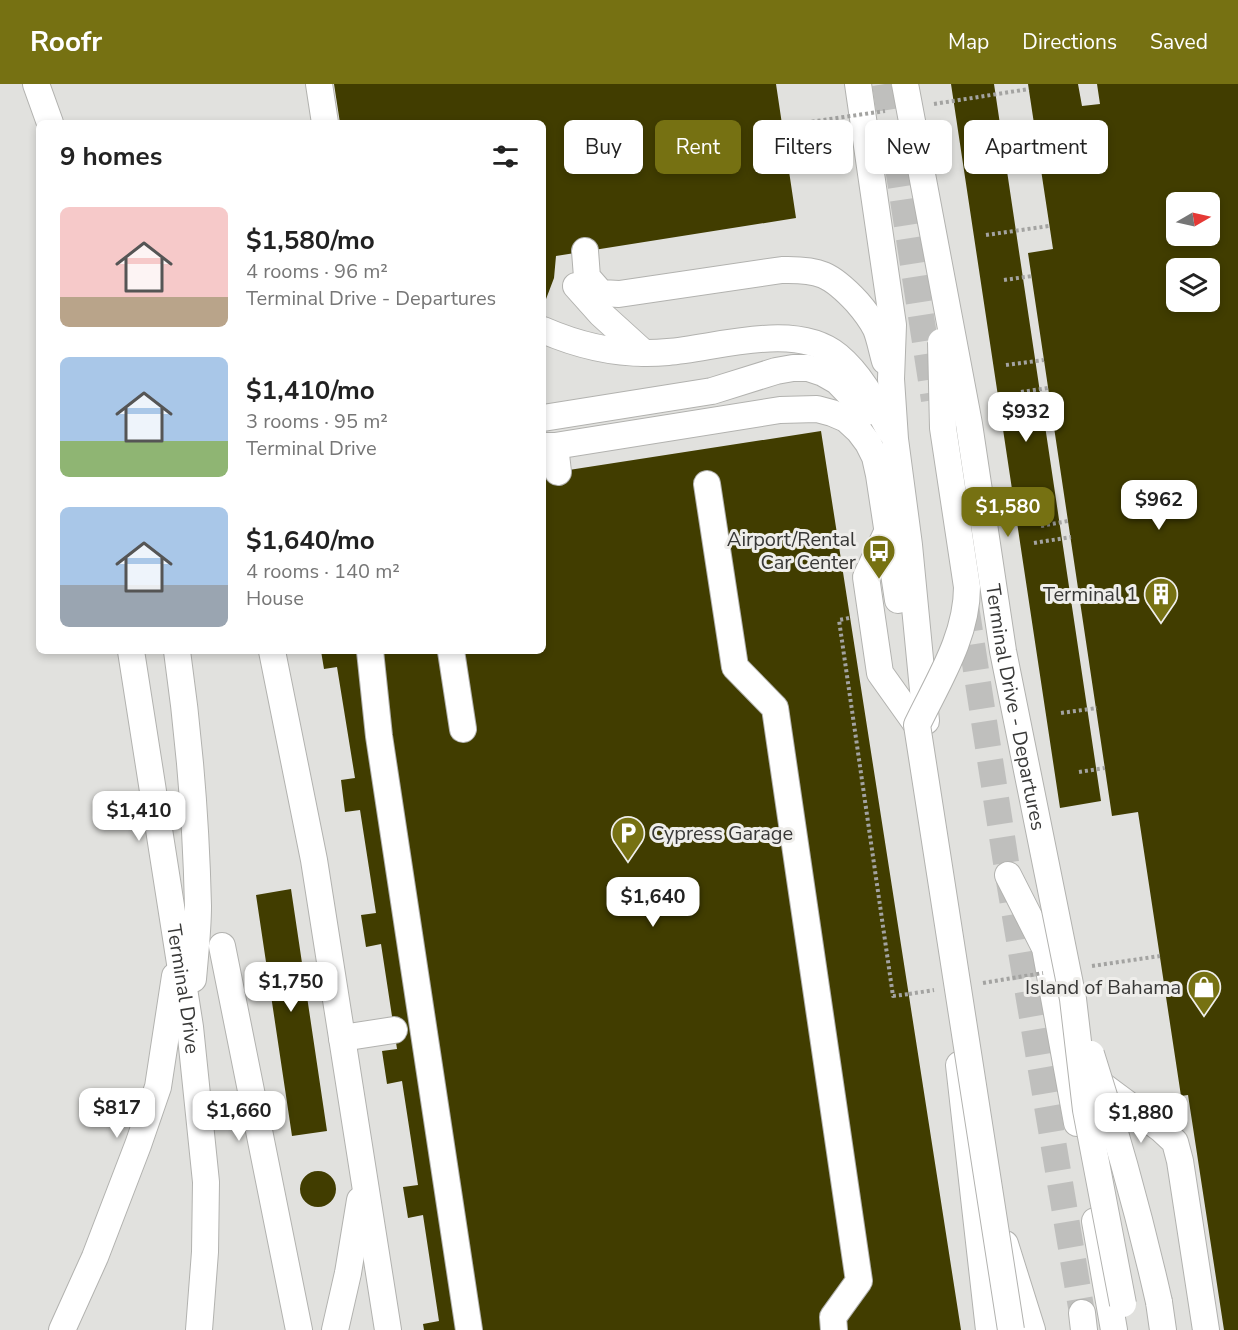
<!DOCTYPE html>
<html lang="en">
<head>
<meta charset="utf-8">
<style>
	:root { --surface:#fff; --page:#f2f2f2; --text:#222; --muted:#767676; --accent:#767112 }
	body { margin:0; font-family:"Nunito Sans",sans-serif; background:var(--page); color:var(--text); height:100vh; display:flex; flex-direction:column; font-size:22px; white-space:nowrap }
	* { box-sizing:border-box; margin:0 }
	p { font-size:20px; color:var(--muted) }
	.icon { flex:none; width:33px; height:33px; fill:none; stroke:currentColor; stroke-width:2; stroke-linecap:round; stroke-linejoin:round }
	.map { position:relative; flex:1; overflow:hidden }
	.sheet { position:absolute; left:36px; top:36px; width:510px; height:534px; display:flex; flex-direction:column; background:var(--surface); border-radius:9px; box-shadow:0 3px 9px #0003 }
	.sheet>* { flex:none }
	.hud { position:absolute; left:564px; top:36px; width:570px; height:54px; display:flex; gap:12px }
	.needle { width:39px; rotate:81deg }
	.buttons { position:absolute; left:1166px; top:108px; display:grid; gap:12px }
	.buttons a { display:grid; place-items:center; width:54px; height:54px; border-radius:9px; background:var(--surface); box-shadow:0 3px 9px #0003; font-size:30px }
	.price { position:absolute; translate:-50% -51px; padding:0 14px; border-radius:12px; background:#fff; color:#222; font-size:20px; line-height:39px; filter:drop-shadow(0 2px 3px #0008) }
	.price::after { content:''; position:absolute; left:50%; top:36px; width:18px; height:14px; margin-left:-9px; background:inherit; clip-path:polygon(0 0,100% 0,50% 100%) }
	.price.current { background:var(--accent); color:#fff }
	ul { padding:0; list-style:none }
	li { display:flex; align-items:center; gap:18px; height:150px; padding:0 24px }
	li span { display:grid; place-items:center; flex:none; width:168px; height:120px; border-radius:9px; color:#555 }
	li>.icon { margin-inline-start:auto }
	span .icon { width:72px; height:72px; fill:#fffc; stroke-width:1 }
	li b { font-size:26px }
	h2 { display:flex; justify-content:space-between; align-items:center; height:72px; padding:0 24px; font-size:26px }
	.pill { padding:0 21px; border-radius:9px; background:var(--surface); box-shadow:0 3px 9px #0003; font-size:21px; line-height:54px }
	.pill.current { background:var(--accent); color:#fff }
	header { display:flex; align-items:center; gap:36px; box-sizing:border-box; height:84px; padding:0 30px; background:var(--accent); color:#fff }
	header strong { font-size:28px }
	nav { display:flex; gap:33px; margin-inline-start:auto; font-size:21px }
	.map>svg:first-child { display:block }
	.building { fill:#413d00; fill-rule:evenodd }
	.lines { fill:none; stroke-linecap:round; stroke-linejoin:round }
	.minor-tunnel { stroke:#bfbfbd; stroke-width:26; stroke-dasharray:26 13; stroke-linecap:butt }
	.minor-casing { stroke:#b2b2af; stroke-width:28 }
	.path { stroke:#a3a3a1; stroke-width:4; stroke-dasharray:3 3; stroke-linecap:butt }
	.minor { stroke:#fff; stroke-width:26 }
	.minor-bridge-casing { stroke:#b2b2af; stroke-width:28; stroke-linecap:butt }
	.path-bridge { stroke:#a3a3a1; stroke-width:4; stroke-dasharray:3 3; stroke-linecap:butt }
	.minor-bridge { stroke:#fff; stroke-width:26 }
	.labels { text-anchor:middle; stroke-width:6; stroke-linejoin:round; paint-order:stroke }
	.poi-label { font-size:20px; fill:#383837; stroke:#efeeeb; text-anchor:end }
	.street-label { font-size:20px; fill:#383837; stroke:#efeeeb }
</style>
</head>
<body>
<header>
<strong>Roofr</strong>
<nav><a>Map</a><a>Directions</a><a>Saved</a></nav>
</header>
<div class="map">
<svg width="1238" height="1246" viewBox="0 0 1238 1246">
	<rect width="100%" height="100%" fill="#e1e1de"/>
	<path class="building" d="M 334,0 L 776,0 L 796,134 L 556,172 L 554,194 L 543,223 L 543,39 L 340,39 Z
		M 951,0 L 994,0 L 1101,717 L 1060,724 Z
		M 1028,0 L 1078,0 L 1082,22 L 1100,20 L 1097,0 L 1238,0 L 1238,1246 L 1224,1246 L 1188,1011 L 1181,1012 L 1138,728 L 1112,732 L 1028,169 L 1053,165 ZM 1176,118 L 1209,118 L 1209,152 L 1176,152 ZM 1176,184 L 1209,184 L 1209,218 L 1176,218 Z
		M 821,347 L 961,1246 L 424,1246 L 423,1240 L 439,1237 L 423,1131 L 408,1134 L 403,1103 L 418,1101 L 402,997 L 387,1000 L 382,967 L 397,965 L 381,860 L 366,863 L 361,831 L 376,829 L 360,726 L 345,728 L 341,696 L 355,694 L 337,583 L 324,585 L 321,567 L 543,567 L 543,390 Z
		M 291,805 L 327,1047 L 292,1052 L 256,811 Z
		M300 1105a18 18 0 1 1 36 0a18 18 0 1 1-36 0Z"/>
	<g class="lines">
		<path class="minor-tunnel" d="M 885,0 L 934,316
			M 966,522 L 1008,791 L 1082,1229"/>
		<g class="minor-casing">
			<g id="minor">
				<path d="M 36,0 L 50,39"/>
				<path d="M 319,0 L 325,39"/>
				<path d="M 858,0 L 893,241 L 891,295 L 895,355 L 909,461 L 926,637"/>
				<path d="M 585,167 L 587,193 L 601,209 L 619,210 L 782,186 C 819,185 831,190 857,218 C 864,226 871,235 876,245 C 880,255 882,267 885,277"/>
				<path d="M 576,202 L 601,230 L 644,269"/>
				<path d="M 543,246 C 582,263 626,272 668,268 C 717,264 796,237 838,272 C 862,292 876,321 890,347"/>
				<path d="M 543,334 L 712,307 L 776,287 L 793,284 L 808,284 L 823,289 L 837,297 L 867,328"/>
				<path d="M 543,362 L 555,362 L 780,326 L 817,325 L 832,329 L 846,335 L 859,347 L 868,359 L 875,373 L 879,391 L 898,516"/>
				<path d="M 555,362 L 558,388"/>
				<path d="M 707,400 L 735,583 L 775,624 L 859,1197 L 833,1233 L 834,1246"/>
				<path d="M 888,446 L 866,493 L 880,589 L 917,641"/>
				<path id="s1" d="M 131,567 L 190,943 L 206,1098 L 205,1168 L 199,1246"/>
				<path d="M 177,567 C 189,651 196,736 198,822 C 198,846 195,871 193,895"/>
				<path d="M 272,567 L 314,776 L 388,1246"/>
				<path d="M 370,567 L 379,652 L 469,1246"/>
				<path d="M 451,567 L 463,645"/>
				<path d="M 1008,791 L 1045,864 L 1077,1039"/>
				<path d="M 222,862 L 299,1246"/>
				<path d="M 342,954 L 394,946"/>
				<path d="M 959,981 L 989,1246"/>
				<path d="M 1091,993 L 1161,1045 L 1175,1058 L 1180,1077 L 1206,1246"/>
				<path d="M 1095,1137 L 1114,1246"/>
				<path d="M 1005,1160 L 1032,1246"/>
				<path d="M 1159,1218 L 1163,1246"/>
				<path d="M 1082,1229 L 1084,1246"/>
				<path d="M 62,1246 L 95,1173 L 138,1061 L 158,1003 L 175,892"/>
				<path d="M 335,1246 L 348,1189 L 360,1116"/>
			</g>
		</g>
		<path class="path" d="M 986,151 L 1049,142
			M 1004,196 L 1032,192
			M 1006,281 L 1044,276
			M 1021,308 L 1048,304
			M 1041,442 L 1068,437
			M 1034,459 L 1071,453
			M 849,534 L 839,536 L 893,912 L 909,910
			M 1061,629 L 1097,624
			M 1079,688 L 1105,684"/>
		<use href="#minor" class="minor"/>
		<g class="minor-bridge-casing">
			<g id="minor-bridge">
				<path id="s2" d="M 905,0 L 969,340 L 1003,567 L 1073,915 L 1086,1026 L 1123,1220"/>
				<path d="M 941,258 L 943,344 L 967,503 C 967,553 938,597 917,641 L 1011,1246"/>
				<path d="M 1091,970 C 1117,1051 1140,1134 1159,1218"/>
			</g>
		</g>
		<path class="path-bridge" d="M 934,20 L 1029,5
			M 782,42 L 885,27
			M 1092,882 L 1160,872
			M 983,899 L 1043,889
			M 909,910 L 934,906"/>
		<use href="#minor-bridge" class="minor-bridge"/>
	</g>
	<defs>
		<g id="bus-pin" transform="scale(1.725)"><path d="M0 17L-7.5 6A9.5 9.5 0 1 1 7.5 6Z" fill="#767112" stroke="#efeeeb"/><path d="M-5-6H5V4H4V6H2V4H-2V6H-4V4H-5ZM-3.5-4V0h7V-4ZM-3.5 1.2v1.5H-2V1.2ZM2 1.2v1.5H3.5V1.2Z" fill="#fff"/></g>
		<g id="building-pin" transform="scale(1.725)"><path d="M0 17L-7.5 6A9.5 9.5 0 1 1 7.5 6Z" fill="#767112" stroke="#efeeeb"/><path d="M-4-6H4V6H1V3H-1V6H-4ZM-2.5-4.3h1.7v1.8h-1.7ZM.8-4.3h1.7v1.8H.8ZM-2.5-1h1.7V.8h-1.7ZM.8-1h1.7V.8H.8Z" fill="#fff"/></g>
		<g id="parking-pin" transform="scale(1.725)"><path d="M0 17L-7.5 6A9.5 9.5 0 1 1 7.5 6Z" fill="#767112" stroke="#efeeeb"/><path d="M-3.5-5.5H1a3.5 3.5 0 0 1 0 7H-1V5.5H-3.5ZM-1-3.4V-.6H.8a1.4 1.4 0 0 0 0-2.8Z" fill="#fff"/></g>
		<g id="shop-pin" transform="scale(1.725)"><path d="M0 17L-7.5 6A9.5 9.5 0 1 1 7.5 6Z" fill="#767112" stroke="#efeeeb"/><path d="M-5-2.5h2.3a2.7 3.5 0 0 1 5.4 0H5L5.5 6h-11ZM-1.5-2.5h3a1.5 2.3 0 0 0-3 0Z" fill="#fff"/></g>
	</defs>
	<g fill-rule="evenodd">
		<use href="#bus-pin" x="879" y="467"/>
		<use href="#building-pin" x="1161" y="510"/>
		<use href="#parking-pin" x="628" y="749"/>
		<use href="#shop-pin" x="1204" y="903"/>
	</g>
	<g class="labels">
		<g class="poi-label">
			<text x="856" y="462">Airport/Rental<tspan x="856" dy="23">Car Center</tspan></text>
			<text x="1138" y="517">Terminal 1</text>
			<text x="651" y="756" text-anchor="start">Cypress Garage</text>
			<text x="1181" y="910">Island of Bahama</text>
		</g>
		<g class="street-label">
			<text dy="7" stroke="none"><textPath href="#s2" startOffset="633">Terminal Drive - Departures</textPath></text>
			<text dy="7" stroke="none"><textPath href="#s1" startOffset="342">Terminal Drive</textPath></text>
		</g>
	</g>
</svg>
<div class="buttons">
<a><svg class="needle" viewBox="-14 -14 28 28"><path d="M0-13l5 13h-10z" fill="#e53935"/><path d="M0 13l5-13h-10z" fill="#767676"/></svg></a>
<a><svg class="icon" aria-label="layers" viewBox="0 0 24 24"><path d="M12 4l9 5-9 5-9-5zM3 14l9 5 9-5"/></svg></a>
</div>
<b class="price" style="left:1026px;top:359px">$932</b>
<b class="price" style="left:1159px;top:447px">$962</b>
<b class="price current" style="left:1008px;top:454px">$1,580</b>
<b class="price" style="left:139px;top:758px">$1,410</b>
<b class="price" style="left:653px;top:844px">$1,640</b>
<b class="price" style="left:291px;top:929px">$1,750</b>
<b class="price" style="left:117px;top:1055px">$817</b>
<b class="price" style="left:239px;top:1058px">$1,660</b>
<b class="price" style="left:1141px;top:1060px">$1,880</b>
<div class="hud">
<a class="pill">Buy</a>
<a class="pill current">Rent</a>
<a class="pill">Filters</a>
<a class="pill">New</a>
<a class="pill">Apartment</a>
</div>
<section class="sheet">
<h2>9 homes<svg class="icon" aria-label="filters" viewBox="0 0 24 24"><path d="M4 7h16M4 17h16"/><circle cx="9" cy="7" r="2"/><circle cx="15" cy="17" r="2"/></svg></h2>
<ul>
<li><span style="background:linear-gradient(#f6c9c9 75%,#b9a48a 0)"><svg class="icon" aria-label="home" viewBox="0 0 24 24"><path d="M3 11l9-7 9 7M6 9v11h12V9"/></svg></span><div><b>$1,580/mo</b><p>4 rooms · 96 m²</p><p>Terminal Drive - Departures</p></div></li>
<li><span style="background:linear-gradient(#a9c7e8 70%,#8fb573 0)"><svg class="icon" aria-label="home" viewBox="0 0 24 24"><path d="M3 11l9-7 9 7M6 9v11h12V9"/></svg></span><div><b>$1,410/mo</b><p>3 rooms · 95 m²</p><p>Terminal Drive</p></div></li>
<li><span style="background:linear-gradient(#a9c7e8 65%,#9aa5b1 0)"><svg class="icon" aria-label="home" viewBox="0 0 24 24"><path d="M3 11l9-7 9 7M6 9v11h12V9"/></svg></span><div><b>$1,640/mo</b><p>4 rooms · 140 m²</p><p>House</p></div></li>
</ul>
</section>
</div>
</body>
</html>
